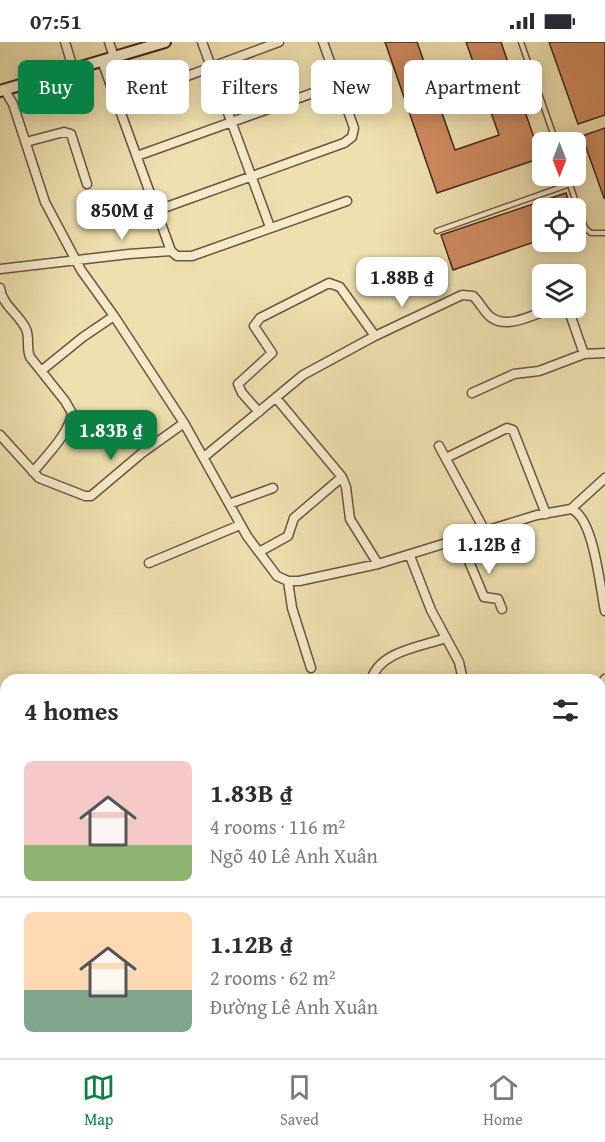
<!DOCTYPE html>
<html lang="en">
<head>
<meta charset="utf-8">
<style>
	:root { --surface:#fff; --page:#f2f2f3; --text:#2b2b33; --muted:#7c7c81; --line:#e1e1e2; --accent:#0b8043 }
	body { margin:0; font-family:"Gentium Book Plus",serif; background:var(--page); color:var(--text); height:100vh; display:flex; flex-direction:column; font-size:22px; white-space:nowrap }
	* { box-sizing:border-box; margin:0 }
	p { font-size:20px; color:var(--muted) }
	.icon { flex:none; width:33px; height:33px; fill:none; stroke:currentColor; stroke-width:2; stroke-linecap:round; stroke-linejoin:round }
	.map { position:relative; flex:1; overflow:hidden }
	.sheet { position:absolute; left:0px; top:632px; width:606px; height:386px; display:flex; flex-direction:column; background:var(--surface); border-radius:18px 18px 0 0; box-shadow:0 3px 15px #0003 }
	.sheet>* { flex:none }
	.banner { position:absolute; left:18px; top:18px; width:570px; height:54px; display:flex; gap:12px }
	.needle { width:39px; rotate:180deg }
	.controls { position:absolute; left:532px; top:90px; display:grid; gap:12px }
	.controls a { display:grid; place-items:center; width:54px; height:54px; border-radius:9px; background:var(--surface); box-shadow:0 3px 15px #0003; font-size:30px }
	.price { position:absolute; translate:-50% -51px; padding:0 14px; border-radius:12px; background:#fff; color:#222; font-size:20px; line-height:39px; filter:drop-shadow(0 2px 3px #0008) }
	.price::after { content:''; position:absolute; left:50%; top:36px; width:18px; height:14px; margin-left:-9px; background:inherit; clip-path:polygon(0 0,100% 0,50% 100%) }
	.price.active { background:var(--accent); color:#fff }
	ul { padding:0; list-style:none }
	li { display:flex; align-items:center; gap:18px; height:150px; padding:0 24px }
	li+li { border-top:2px solid var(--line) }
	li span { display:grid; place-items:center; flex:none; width:168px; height:120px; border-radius:9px; color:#555 }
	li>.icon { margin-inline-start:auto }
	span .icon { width:72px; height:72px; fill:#fffc; stroke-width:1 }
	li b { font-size:26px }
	h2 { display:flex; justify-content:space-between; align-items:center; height:72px; padding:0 24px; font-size:26px }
	.chip { padding:0 21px; border-radius:9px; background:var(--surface); box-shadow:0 3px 15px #0003; font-size:21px; line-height:54px }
	.chip.active { background:var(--accent); color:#fff }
	.status { display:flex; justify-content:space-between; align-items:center; height:42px; padding:0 30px; background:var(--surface); direction:ltr }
	.status svg { height:16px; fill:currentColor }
	.tab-bar { display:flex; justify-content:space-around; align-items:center; height:84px; border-top:2px solid var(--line); background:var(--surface); font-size:16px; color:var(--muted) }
	.tab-bar a { display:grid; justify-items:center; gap:3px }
	.tab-bar .active { color:var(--accent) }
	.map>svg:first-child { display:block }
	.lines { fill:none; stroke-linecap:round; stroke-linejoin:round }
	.stream { stroke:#778070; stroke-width:2 }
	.building { fill:#cd895e; stroke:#43251a; stroke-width:1.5 }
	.lane-casing { stroke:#6e543f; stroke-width:7 }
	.street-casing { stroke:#6e543f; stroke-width:11 }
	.secondary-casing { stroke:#43251a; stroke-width:14 }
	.lane { stroke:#f5ebcb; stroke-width:4 }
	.street { stroke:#f5ebcb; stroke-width:8 }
	.secondary { stroke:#f5ebcb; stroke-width:10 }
	.rail { stroke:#43251a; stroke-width:2; stroke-dasharray:10 10; stroke-linecap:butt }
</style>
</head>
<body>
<div class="status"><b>07:51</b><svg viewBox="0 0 49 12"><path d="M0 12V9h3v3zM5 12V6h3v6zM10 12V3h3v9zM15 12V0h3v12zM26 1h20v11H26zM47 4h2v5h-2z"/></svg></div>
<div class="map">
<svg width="605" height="1016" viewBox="0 0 605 1016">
	<rect width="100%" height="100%" fill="#efe0af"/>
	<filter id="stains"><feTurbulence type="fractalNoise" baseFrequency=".00333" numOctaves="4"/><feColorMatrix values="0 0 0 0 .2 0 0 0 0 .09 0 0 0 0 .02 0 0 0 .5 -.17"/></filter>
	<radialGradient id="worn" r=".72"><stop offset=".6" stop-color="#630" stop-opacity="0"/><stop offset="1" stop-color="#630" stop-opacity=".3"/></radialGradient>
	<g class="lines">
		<path class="stream" d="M 600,810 L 605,789
			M 135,1011 L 139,1016
			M 88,1016 L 98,1011
			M 327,1016 L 335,1011"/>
	</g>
	<path class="building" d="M 385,0 L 417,0 L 455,108 L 499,93 L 466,0 L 501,0 L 541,116 L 437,151 Z
		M 549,0 L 605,0 L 605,73 L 578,82 Z
		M 605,86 L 605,156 L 604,156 L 582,94 Z
		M 566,151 L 571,166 L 543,166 L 543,197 L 453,228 L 441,193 Z"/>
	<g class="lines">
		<g class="lane-casing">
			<path id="lane" d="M 521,0 L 556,100
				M 567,134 L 585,186 L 591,191 L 605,191
				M 437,189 L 570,142"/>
		</g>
		<g class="street-casing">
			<path id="street" d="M 65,0 L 73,26
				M 109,0 L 114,15
				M 202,0 L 270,185
				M 102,19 L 171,209 L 177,214 L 192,214 L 347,159
				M 4,47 L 13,62 L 45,160 L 81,228 L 114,274 L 184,381 L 247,494 L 277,534 L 288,539 L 299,539 L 378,522 L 537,473 L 571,467 L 605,436
				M 117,60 L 279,0
				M 26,100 L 64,90 L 71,92 L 87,142
				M 137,114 L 338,42
				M 158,168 L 344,101 L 352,95 L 354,86 L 323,0
				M 0,227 L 129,212 L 171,209
				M 0,246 C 2,263 19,272 26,287 C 30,296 26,306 30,315 L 65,359 L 72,371 C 69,392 46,414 33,430
				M 41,329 L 83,295 L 114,274
				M 472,351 L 514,332 L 539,329 L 584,312
				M 276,356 L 342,435 L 346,445 L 350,477 L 378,522
				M 259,370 L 242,351 L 238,342 L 272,311 L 254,284 L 260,276 L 329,241 L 340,245 L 375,294
				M 0,393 L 39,436 L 85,454 L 91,454 L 142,411 L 184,381
				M 439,404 L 485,489
				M 204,415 L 303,333 L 375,294 L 462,253 L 473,254 C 480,260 484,271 492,276 C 517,292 552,254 570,272 L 584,312 L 605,311
				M 446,416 L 507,386 L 513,388 L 546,472
				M 229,462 L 273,446
				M 571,467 C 594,475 600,546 605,569
				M 460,498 L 484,555 L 498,557 L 502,567
				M 259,510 L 288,494 L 294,476 L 342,435
				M 410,514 L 431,568 L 459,620 L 463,638
				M 149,521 L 240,483
				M 288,539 L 292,566 L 311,626
				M 371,638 C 380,609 420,605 446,596
				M 600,644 L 605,637
				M 600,880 L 605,885
				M 391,1016 L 398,1011"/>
		</g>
		<g class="secondary-casing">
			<path id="secondary" d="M 0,49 L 165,0"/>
		</g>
		<use href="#lane" class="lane"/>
		<use href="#street" class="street"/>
		<use href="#secondary" class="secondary"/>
		<path class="rail" d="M 0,714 L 6,729
			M 118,1011 L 120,1016"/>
	</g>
	<rect width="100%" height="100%" filter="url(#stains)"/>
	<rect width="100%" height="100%" fill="url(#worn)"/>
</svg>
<div class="controls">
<a><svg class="needle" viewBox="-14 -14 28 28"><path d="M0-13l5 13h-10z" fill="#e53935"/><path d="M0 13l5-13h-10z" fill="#7c7c81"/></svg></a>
<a><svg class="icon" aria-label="locate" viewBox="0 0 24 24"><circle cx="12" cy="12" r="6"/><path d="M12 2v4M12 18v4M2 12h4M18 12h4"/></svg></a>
<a><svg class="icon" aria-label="layers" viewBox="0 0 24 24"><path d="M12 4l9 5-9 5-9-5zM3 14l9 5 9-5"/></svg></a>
</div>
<b class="price" style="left:122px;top:199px">850M ₫</b>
<b class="price" style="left:402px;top:266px">1.88B ₫</b>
<b class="price active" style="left:111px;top:419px">1.83B ₫</b>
<b class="price" style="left:489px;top:533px">1.12B ₫</b>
<div class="banner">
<a class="chip active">Buy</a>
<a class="chip">Rent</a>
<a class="chip">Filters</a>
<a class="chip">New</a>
<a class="chip">Apartment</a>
</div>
<section class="sheet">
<h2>4 homes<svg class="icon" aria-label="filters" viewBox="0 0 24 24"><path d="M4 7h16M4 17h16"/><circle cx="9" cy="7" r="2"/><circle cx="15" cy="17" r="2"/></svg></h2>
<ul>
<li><span style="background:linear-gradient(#f6c9c9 70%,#8fb573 0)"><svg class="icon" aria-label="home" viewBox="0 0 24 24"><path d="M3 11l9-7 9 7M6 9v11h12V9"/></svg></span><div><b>1.83B ₫</b><p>4 rooms · 116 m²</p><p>Ngõ 40 Lê Anh Xuân</p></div></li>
<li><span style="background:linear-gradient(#ffd9b3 65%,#7fa58c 0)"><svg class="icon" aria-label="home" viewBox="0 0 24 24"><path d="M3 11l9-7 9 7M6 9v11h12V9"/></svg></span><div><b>1.12B ₫</b><p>2 rooms · 62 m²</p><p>Đường Lê Anh Xuân</p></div></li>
</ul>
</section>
</div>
<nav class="tab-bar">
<a class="active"><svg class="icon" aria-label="map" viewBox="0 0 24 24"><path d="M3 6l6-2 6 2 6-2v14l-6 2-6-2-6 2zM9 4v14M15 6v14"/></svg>Map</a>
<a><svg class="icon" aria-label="saved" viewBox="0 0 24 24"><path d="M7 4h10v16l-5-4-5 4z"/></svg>Saved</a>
<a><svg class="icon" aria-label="home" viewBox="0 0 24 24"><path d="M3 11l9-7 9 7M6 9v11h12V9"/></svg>Home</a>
</nav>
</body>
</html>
